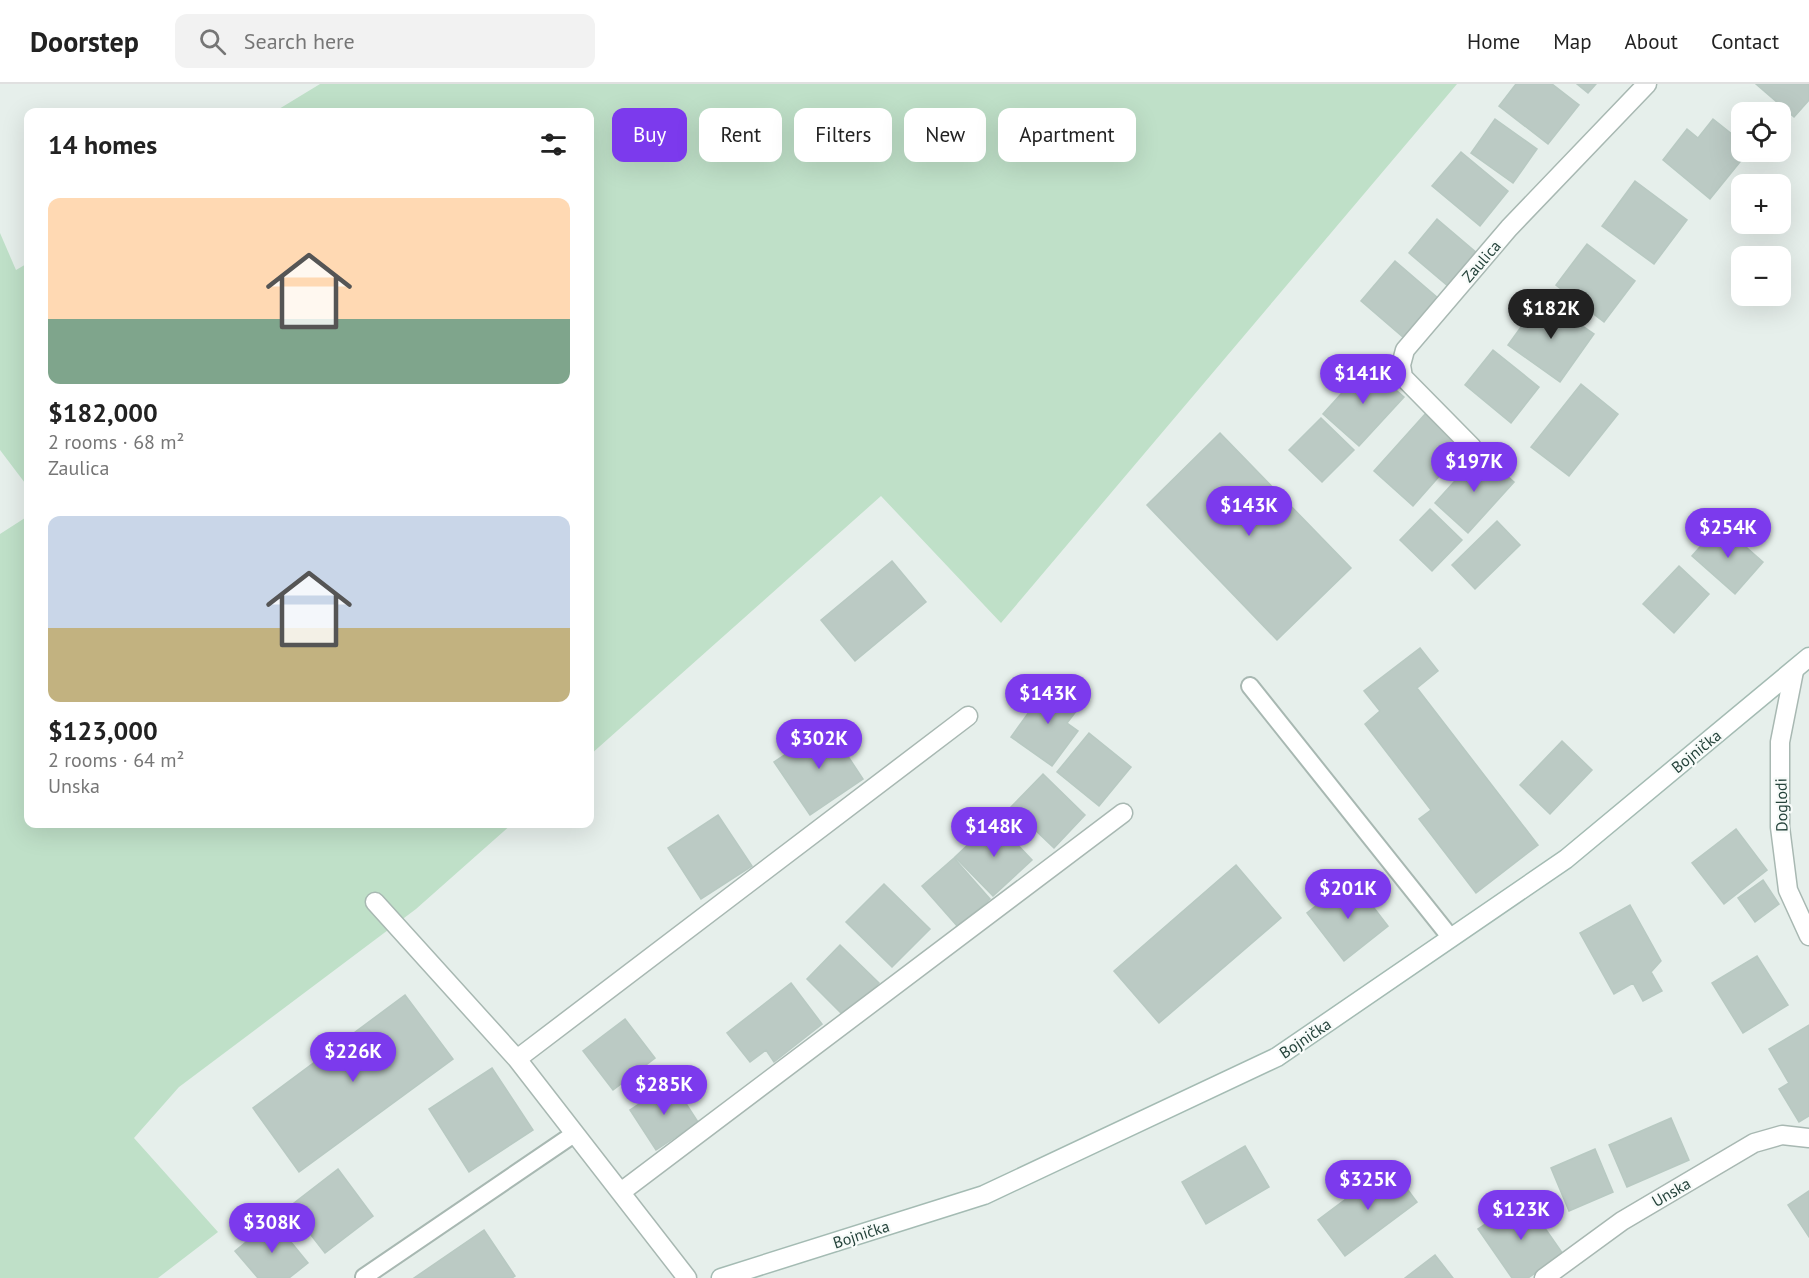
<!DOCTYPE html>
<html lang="en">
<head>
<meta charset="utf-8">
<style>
	:root { --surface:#fff; --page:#f2f2f2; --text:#222; --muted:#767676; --line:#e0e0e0; --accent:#7c3aed }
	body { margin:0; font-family:"PT Sans",sans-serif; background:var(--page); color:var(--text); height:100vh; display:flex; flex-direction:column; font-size:22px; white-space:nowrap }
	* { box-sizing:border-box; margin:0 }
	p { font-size:20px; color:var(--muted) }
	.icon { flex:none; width:33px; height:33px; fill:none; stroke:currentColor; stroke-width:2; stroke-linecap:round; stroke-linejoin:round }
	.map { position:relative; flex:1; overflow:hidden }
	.sheet { position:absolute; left:24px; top:24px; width:570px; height:720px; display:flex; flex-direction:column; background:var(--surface); border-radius:12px; box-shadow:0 6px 24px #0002 }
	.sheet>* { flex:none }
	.top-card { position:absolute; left:612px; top:24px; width:570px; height:54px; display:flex; gap:12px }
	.buttons { position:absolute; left:1731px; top:18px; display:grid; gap:12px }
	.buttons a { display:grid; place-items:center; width:60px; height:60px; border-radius:12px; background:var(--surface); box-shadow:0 6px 24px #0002; font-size:30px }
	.price { position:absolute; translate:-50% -51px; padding:0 14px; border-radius:21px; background:var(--accent); color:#fff; font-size:20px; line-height:39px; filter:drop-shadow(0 2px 3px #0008) }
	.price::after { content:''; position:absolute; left:50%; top:36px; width:18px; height:14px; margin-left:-9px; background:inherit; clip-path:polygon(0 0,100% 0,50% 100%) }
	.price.current { background:#222; color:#fff }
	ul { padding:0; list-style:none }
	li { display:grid; align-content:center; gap:12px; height:318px; padding:0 24px }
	li span { display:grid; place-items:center; height:186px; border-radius:12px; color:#555 }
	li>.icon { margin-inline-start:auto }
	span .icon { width:108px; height:108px; fill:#fffc; stroke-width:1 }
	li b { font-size:26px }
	h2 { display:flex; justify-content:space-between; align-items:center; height:72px; padding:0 24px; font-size:26px }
	.tag { padding:0 21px; border-radius:12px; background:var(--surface); box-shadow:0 6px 24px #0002; font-size:21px; line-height:54px }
	.tag.current { background:var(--accent); color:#fff }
	header { display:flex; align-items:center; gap:36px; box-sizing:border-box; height:84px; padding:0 30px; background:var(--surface); border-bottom:2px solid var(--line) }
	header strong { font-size:28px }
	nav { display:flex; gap:33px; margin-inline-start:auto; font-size:21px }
	.search { width:420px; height:54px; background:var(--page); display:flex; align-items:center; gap:15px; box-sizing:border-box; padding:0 21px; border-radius:12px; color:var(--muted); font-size:22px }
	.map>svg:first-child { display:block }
	.green { fill:#bfe0c8 }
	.building { fill:#bbcac4; stroke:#b8c9c2; stroke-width:1.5 }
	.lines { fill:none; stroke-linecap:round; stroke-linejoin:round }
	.lane-casing { stroke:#a8b8b2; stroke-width:20 }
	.street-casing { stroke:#a8b8b2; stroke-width:21 }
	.secondary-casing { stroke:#a4bbb3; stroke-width:21 }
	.lane { stroke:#fff; stroke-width:16 }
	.street { stroke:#fff; stroke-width:18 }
	.secondary { stroke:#fff; stroke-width:18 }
	.labels { text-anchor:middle; stroke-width:4.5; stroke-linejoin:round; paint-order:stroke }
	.street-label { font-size:16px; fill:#24423a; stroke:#f7fbf9 }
</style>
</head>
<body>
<header>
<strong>Doorstep</strong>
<div class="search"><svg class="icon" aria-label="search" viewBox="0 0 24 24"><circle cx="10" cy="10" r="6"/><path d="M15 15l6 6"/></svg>Search here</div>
<nav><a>Home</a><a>Map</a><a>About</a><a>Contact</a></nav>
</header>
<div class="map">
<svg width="1809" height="1194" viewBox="0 0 1809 1194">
	<rect width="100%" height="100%" fill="#e6efeb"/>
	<path class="green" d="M 320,0 L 1457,0 L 1001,539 L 881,412 L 590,671 L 590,28 L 274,28 Z
		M 0,149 L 16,186 L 28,179 L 28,403 L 0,366 Z
		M 28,432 L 28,740 L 512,740 L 416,825 L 179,1003 L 134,1054 L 218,1148 L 158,1194 L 0,1194 L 0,450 Z"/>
	<path class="building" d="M 1516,0 L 1552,0 L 1579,21 L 1548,60 L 1499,22 Z
		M 1577,0 L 1596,0 L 1588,9 Z
		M 1756,0 L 1809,0 L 1809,16 L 1794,33 Z
		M 1495,35 L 1537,65 L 1513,99 L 1471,69 Z
		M 1713,35 L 1742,58 L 1742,68 L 1748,68 L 1710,115 L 1663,76 L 1687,45 L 1698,54 Z
		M 1461,68 L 1508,107 L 1480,142 L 1432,102 Z
		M 1635,97 L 1687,136 L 1654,180 L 1602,142 Z
		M 1437,135 L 1477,169 L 1449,203 L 1409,169 Z
		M 1587,160 L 1635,197 L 1604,238 L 1556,201 Z
		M 1395,177 L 1438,214 L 1404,254 L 1361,217 Z
		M 1542,214 L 1594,250 L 1560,298 L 1508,261 Z
		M 1493,266 L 1539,303 L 1511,339 L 1465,301 Z
		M 1367,281 L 1404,313 L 1359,362 L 1323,330 Z
		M 1581,300 L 1618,330 L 1569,392 L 1531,363 Z
		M 1426,329 L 1465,363 L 1413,422 L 1374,387 Z
		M 1321,334 L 1354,366 L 1322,398 L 1289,366 Z
		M 1220,349 L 1351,484 L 1277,556 L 1147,421 Z
		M 1481,368 L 1514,398 L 1468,449 L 1435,419 Z
		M 1430,425 L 1462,456 L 1432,487 L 1400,456 Z
		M 1497,437 L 1520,461 L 1475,505 L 1452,481 Z
		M 1720,440 L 1763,478 L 1735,510 L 1692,472 Z
		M 892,477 L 926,518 L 855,577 L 821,536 Z
		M 1679,482 L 1709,510 L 1674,549 L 1643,520 Z
		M 1420,564 L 1438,587 L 1417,604 L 1538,761 L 1476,809 L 1419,735 L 1431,726 L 1365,640 L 1380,627 L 1364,607 Z
		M 1050,599 L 1081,621 L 1067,639 L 1078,647 L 1052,682 L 1011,653 Z
		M 828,642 L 863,695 L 810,731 L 774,678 Z
		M 1089,649 L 1131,683 L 1099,722 L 1057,688 Z
		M 1562,657 L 1592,686 L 1550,730 L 1520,701 Z
		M 1043,690 L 1085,731 L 1054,764 L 1011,723 Z
		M 718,731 L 752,782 L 701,815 L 668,764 Z
		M 994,736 L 1032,776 L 993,812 L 955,773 Z
		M 1736,745 L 1767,786 L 1724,820 L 1692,779 Z
		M 954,774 L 990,815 L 958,843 L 922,802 Z
		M 1236,781 L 1281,834 L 1159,939 L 1114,887 Z
		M 1351,794 L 1388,842 L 1344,877 L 1307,829 Z
		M 1763,796 L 1779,820 L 1755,838 L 1738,814 Z
		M 884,800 L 930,845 L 892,883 L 846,838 Z
		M 1630,821 L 1661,877 L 1651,888 L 1662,907 L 1643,917 L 1633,899 L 1614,910 L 1580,849 Z
		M 840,861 L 879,899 L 845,933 L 807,895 Z
		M 1757,872 L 1788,921 L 1743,949 L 1712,899 Z
		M 791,899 L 822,940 L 774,978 L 766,966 L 750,978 L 727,949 Z
		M 405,911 L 453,975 L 299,1088 L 253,1024 Z
		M 625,935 L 655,974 L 613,1006 L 583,967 Z
		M 1809,941 L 1809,1032 L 1799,1038 L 1779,1005 L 1789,999 L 1769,965 Z
		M 492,984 L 533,1046 L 469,1088 L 429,1025 Z
		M 672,998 L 698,1038 L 656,1066 L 630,1026 Z
		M 1671,1034 L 1689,1076 L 1627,1103 L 1609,1061 Z
		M 1245,1062 L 1269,1103 L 1206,1140 L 1182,1098 Z
		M 1595,1065 L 1613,1108 L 1569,1127 L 1551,1084 Z
		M 1390,1082 L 1417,1118 L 1345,1172 L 1318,1136 Z
		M 338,1085 L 373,1132 L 325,1169 L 289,1123 Z
		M 1809,1107 L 1809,1153 L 1788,1121 Z
		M 1524,1114 L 1563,1170 L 1528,1194 L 1512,1194 L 1478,1145 Z
		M 273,1136 L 308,1179 L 289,1194 L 258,1194 L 235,1167 Z
		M 484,1146 L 515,1192 L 512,1194 L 414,1194 Z
		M 1435,1171 L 1453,1194 L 1405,1194 Z"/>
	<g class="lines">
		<g class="lane-casing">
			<path id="lane" d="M 1250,602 L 1451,854
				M 364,1193 L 574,1050"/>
		</g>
		<g class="street-casing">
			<path id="street" d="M 1472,363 L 1403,293 L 1401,281 L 1405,266 L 1509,144 L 1647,0
				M 1794,587 L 1780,658 L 1780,743 L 1788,806 L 1809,852
				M 375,818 L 517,975 L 687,1194
				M 517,975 L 968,632
				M 621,1108 L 1123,729
				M 1544,1194 L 1622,1137 L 1754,1059 L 1782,1051 L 1809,1054"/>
		</g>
		<g class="secondary-casing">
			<path id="secondary" d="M 721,1194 L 984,1111 L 1277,973 L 1566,775 L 1809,573"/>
		</g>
		<use href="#lane" class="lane"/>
		<use href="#street" class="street"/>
		<use href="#secondary" class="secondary"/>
	</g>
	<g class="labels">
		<g class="street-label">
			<text transform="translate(1481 177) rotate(-49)" y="6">Zaulica</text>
			<text transform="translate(1696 667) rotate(-39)" y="6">Bojnička</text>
			<text transform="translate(1781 721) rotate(-91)" y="6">Doglodi</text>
			<text transform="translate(1305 954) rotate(-34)" y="6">Bojnička</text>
			<text transform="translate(1671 1108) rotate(-30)" y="6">Unska</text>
			<text transform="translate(861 1150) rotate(-18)" y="6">Bojnička</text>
		</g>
	</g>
</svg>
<div class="buttons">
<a><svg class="icon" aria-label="locate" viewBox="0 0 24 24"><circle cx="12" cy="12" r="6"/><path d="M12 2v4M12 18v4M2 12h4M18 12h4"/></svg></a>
<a>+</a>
<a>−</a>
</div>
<b class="price current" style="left:1551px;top:256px">$182K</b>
<b class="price" style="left:1363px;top:321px">$141K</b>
<b class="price" style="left:1474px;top:409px">$197K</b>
<b class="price" style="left:1249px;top:453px">$143K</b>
<b class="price" style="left:1728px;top:475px">$254K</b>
<b class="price" style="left:1048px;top:641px">$143K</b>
<b class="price" style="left:819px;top:686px">$302K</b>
<b class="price" style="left:994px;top:774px">$148K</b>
<b class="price" style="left:1348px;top:836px">$201K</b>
<b class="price" style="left:353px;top:999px">$226K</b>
<b class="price" style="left:664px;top:1032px">$285K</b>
<b class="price" style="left:1368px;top:1127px">$325K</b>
<b class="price" style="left:1521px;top:1157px">$123K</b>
<b class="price" style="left:272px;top:1170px">$308K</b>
<div class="top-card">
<a class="tag current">Buy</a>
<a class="tag">Rent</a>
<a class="tag">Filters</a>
<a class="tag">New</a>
<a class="tag">Apartment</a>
</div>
<section class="sheet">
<h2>14 homes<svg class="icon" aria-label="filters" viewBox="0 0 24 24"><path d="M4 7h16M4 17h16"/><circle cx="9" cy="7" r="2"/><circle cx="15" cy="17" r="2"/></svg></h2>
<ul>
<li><span style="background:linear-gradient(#ffd9b3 65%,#7fa58c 0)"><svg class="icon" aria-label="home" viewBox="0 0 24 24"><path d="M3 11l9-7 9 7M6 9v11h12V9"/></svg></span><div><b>$182,000</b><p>2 rooms · 68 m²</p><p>Zaulica</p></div></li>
<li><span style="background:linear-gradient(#c9d6e8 60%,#c2b280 0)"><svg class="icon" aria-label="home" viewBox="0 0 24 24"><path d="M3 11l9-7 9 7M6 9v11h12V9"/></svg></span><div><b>$123,000</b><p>2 rooms · 64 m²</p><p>Unska</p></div></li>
</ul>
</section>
</div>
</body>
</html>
